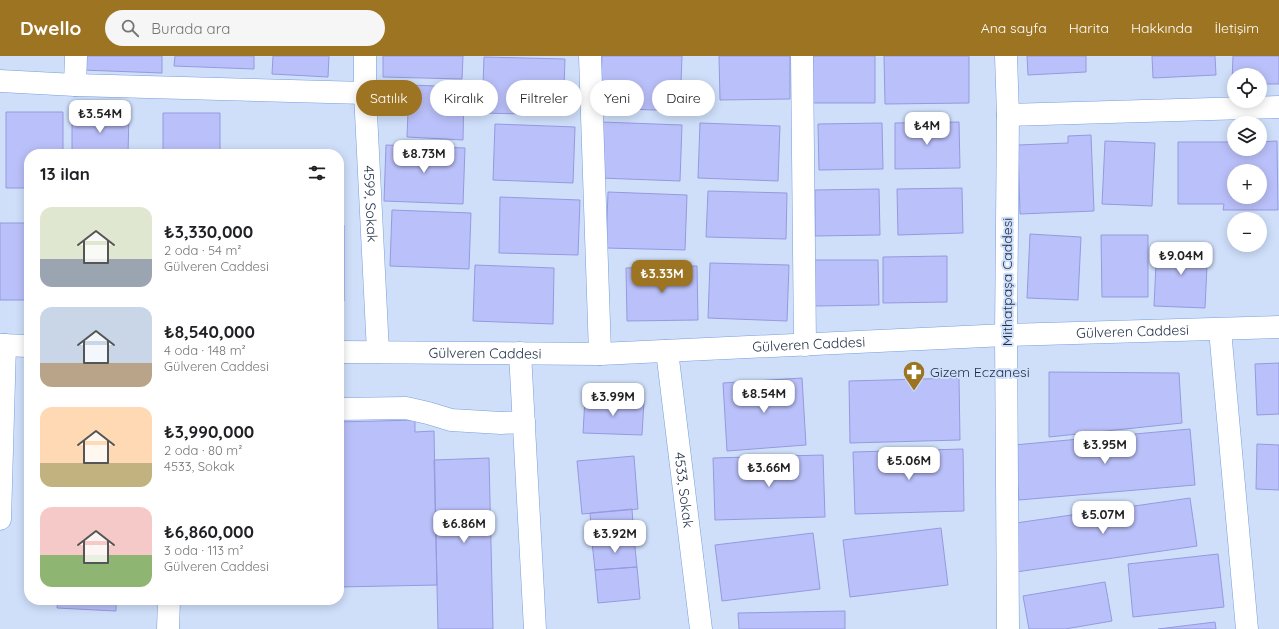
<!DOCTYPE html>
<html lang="tr">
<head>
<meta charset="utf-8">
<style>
	:root { --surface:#fff; --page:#f6f6f6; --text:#202124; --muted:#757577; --accent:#9d7422 }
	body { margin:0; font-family:Quicksand,sans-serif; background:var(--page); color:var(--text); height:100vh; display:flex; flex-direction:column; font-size:15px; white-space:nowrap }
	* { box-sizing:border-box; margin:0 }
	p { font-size:13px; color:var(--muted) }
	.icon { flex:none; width:22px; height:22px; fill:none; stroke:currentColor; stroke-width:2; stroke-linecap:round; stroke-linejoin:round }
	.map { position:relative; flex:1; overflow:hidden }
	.drawer { position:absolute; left:24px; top:93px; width:320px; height:456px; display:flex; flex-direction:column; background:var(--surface); border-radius:16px; box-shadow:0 2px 10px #0003 }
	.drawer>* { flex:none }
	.hud { position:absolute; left:356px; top:24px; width:380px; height:36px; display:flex; gap:8px }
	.buttons { position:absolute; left:1227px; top:12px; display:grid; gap:8px }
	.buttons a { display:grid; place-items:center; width:40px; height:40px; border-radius:50%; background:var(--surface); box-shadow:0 2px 10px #0003; font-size:20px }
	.price { position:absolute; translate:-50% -34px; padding:0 9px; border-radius:8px; background:#fff; color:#222; font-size:13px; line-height:26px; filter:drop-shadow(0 1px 2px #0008) }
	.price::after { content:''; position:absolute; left:50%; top:24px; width:12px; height:9px; margin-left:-6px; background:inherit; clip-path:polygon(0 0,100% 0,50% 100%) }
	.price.selected { background:var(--accent); color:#fff }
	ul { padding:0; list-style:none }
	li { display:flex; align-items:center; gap:12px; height:100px; padding:0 16px }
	li span { display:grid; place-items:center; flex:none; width:112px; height:80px; border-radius:12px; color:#555 }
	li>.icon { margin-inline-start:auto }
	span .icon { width:48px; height:48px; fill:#fffc; stroke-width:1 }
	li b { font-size:17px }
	h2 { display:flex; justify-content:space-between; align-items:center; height:48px; padding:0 16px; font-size:17px }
	.pill { padding:0 14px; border-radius:18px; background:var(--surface); box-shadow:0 2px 10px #0003; font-size:14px; line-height:36px }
	.pill.selected { background:var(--accent); color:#fff }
	header { display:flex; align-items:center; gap:24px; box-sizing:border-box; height:56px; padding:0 20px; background:var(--accent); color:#fff }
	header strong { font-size:19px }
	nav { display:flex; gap:22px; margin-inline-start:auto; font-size:14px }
	.search { width:280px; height:36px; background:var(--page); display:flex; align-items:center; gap:10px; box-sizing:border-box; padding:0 14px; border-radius:22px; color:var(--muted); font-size:15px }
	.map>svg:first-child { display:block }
	.building { fill:#bac0f9; stroke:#959adf; fill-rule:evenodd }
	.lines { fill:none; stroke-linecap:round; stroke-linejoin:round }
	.minor-casing { stroke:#789ddb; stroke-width:23 }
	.minor { stroke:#fff; stroke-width:22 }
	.labels { text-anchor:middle; stroke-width:4; stroke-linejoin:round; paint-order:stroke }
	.street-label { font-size:14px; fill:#1e2d46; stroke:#cfdffa }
	.poi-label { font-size:14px; fill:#1e2d46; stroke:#cfdffa; text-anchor:start }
</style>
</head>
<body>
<header>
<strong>Dwello</strong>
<div class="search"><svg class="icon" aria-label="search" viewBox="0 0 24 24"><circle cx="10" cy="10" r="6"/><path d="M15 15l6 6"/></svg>Burada ara</div>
<nav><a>Ana sayfa</a><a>Harita</a><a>Hakkında</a><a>İletişim</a></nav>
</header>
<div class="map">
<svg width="1279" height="573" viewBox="0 0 1279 573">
	<rect width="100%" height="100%" fill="#cfdffa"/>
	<path class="building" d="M 82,0 L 162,0 L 162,17 L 82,14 Z
		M 175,0 L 254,0 L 254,13 L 174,10 Z
		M 273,0 L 329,0 L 328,21 L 272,18 Z
		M 383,0 L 463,0 L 462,23 L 383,21 Z
		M 602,0 L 682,0 L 680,55 L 600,52 Z
		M 719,0 L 790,0 L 790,43 L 720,44 Z
		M 811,0 L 875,0 L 875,47 L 811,47 Z
		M 884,0 L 969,0 L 969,47 L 885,48 Z
		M 1027,0 L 1086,0 L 1086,16 L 1028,19 Z
		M 1152,0 L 1215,0 L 1216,19 L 1153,22 Z
		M 1233,0 L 1279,0 L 1279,28 L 1260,28 L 1260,19 L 1234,19 L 1234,27 L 1232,27 Z
		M 484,1 L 565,3 L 563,59 L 482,57 Z
		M 409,29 L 464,31 L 463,84 L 407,81 Z
		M 6,56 L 63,56 L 63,98 L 29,98 L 29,132 L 6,132 Z
		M 163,57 L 220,57 L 220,98 L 163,98 Z
		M 72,58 L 129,58 L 128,98 L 72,98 Z
		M 602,66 L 682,69 L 680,125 L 600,122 Z
		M 959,66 L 960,112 L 895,113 L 895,67 Z
		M 700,67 L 780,70 L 778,125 L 698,122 Z
		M 882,67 L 883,113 L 819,114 L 818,68 Z
		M 495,68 L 575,71 L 573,127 L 493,124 Z
		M 1091,79 L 1094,155 L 1020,158 L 1018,89 L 1068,87 L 1068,80 Z
		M 1105,85 L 1155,87 L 1152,150 L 1102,148 Z
		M 1277,85 L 1278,154 L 1223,154 L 1224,148 L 1178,148 L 1178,86 L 1234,86 L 1234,93 L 1260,93 L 1260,86 ZM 1234,115 L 1260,115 L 1260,141 L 1234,141 Z
		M 386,89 L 465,92 L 463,148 L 384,145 Z
		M 962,132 L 963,177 L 898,179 L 897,133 Z
		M 879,133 L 880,179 L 815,180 L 815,134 Z
		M 708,135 L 787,137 L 786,183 L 706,181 Z
		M 608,136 L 687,139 L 685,194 L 606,192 Z
		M 500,141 L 580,144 L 578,199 L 499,197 Z
		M 392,154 L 471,157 L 469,213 L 390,210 Z
		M 0,167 L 29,167 L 29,244 L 0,244 Z
		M 339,169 L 344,169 L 344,245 L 339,245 Z
		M 1030,178 L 1081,181 L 1078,244 L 1027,242 Z
		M 1101,179 L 1148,179 L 1148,241 L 1102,241 Z
		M 1157,187 L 1208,189 L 1205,252 L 1154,250 Z
		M 947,200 L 947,246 L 883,247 L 883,201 Z
		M 814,204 L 878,204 L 879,249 L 815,250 Z
		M 710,207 L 789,209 L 787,265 L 708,262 Z
		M 475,209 L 554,212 L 553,268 L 473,265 Z
		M 697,210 L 698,264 L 627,265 L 626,212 Z
		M 1279,307 L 1279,358 L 1257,359 L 1255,308 Z
		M 1049,316 L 1179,317 L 1182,367 L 1049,381 Z
		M 802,322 L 806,389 L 727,395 L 723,327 Z
		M 959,322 L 960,384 L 850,387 L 849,325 Z
		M 585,342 L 644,345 L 642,379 L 583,377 Z
		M 415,364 L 415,376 L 434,375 L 437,529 L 339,531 L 339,366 Z
		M 1190,373 L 1195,429 L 1019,444 L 1014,389 Z
		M 1257,388 L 1279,389 L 1279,434 L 1256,433 Z
		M 963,393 L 964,455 L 855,458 L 853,396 Z
		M 823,399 L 825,461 L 715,464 L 713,402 Z
		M 634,400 L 638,453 L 582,458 L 577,405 Z
		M 489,402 L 493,573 L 438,573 L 434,404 Z
		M 1190,442 L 1197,490 L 1016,516 L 1009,468 Z
		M 632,453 L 634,482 L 592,486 L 590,457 Z
		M 941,472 L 948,529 L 850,541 L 843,484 Z
		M 813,477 L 820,533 L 722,545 L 715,489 Z
		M 634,482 L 637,511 L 595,514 L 592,486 Z
		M 1218,498 L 1224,551 L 1133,561 L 1128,508 Z
		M 637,511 L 640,543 L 598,547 L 595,514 Z
		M 1105,526 L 1112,565 L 1065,573 L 1029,573 L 1023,540 Z
		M 58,544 L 116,544 L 116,555 L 57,552 Z
		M 845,555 L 845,573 L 739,573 L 738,557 Z
		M 1215,566 L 1216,573 L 1158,573 Z"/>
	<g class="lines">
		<g class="minor-casing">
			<g id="minor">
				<path id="s1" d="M 365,0 L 365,37 L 378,296"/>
				<path d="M 590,0 L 600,298"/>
				<path d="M 802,0 L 805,289"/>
				<path d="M 1006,0 L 1008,59 L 1006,279 L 1008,573"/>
				<path d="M 0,25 L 75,29 L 365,37"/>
				<path d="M 75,29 L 76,0"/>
				<path d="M 1008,59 L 1279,51"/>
				<path d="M 1220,274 L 1247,573"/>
				<path d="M 0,289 L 29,290"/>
				<path id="s2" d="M 667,295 L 701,573"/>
				<path id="s3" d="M 339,296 L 600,298 L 1006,279 L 1279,271"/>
				<path d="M 520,297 L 535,573"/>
				<path d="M 339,353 L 406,352 L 428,357 L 451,364 L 501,367 L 524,366"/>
				<path d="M 0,463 L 5,289"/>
				<path d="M 168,573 L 169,544"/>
			</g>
		</g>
		<use href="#minor" class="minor"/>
	</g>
	<defs>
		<g id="pharmacy-pin" transform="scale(1.15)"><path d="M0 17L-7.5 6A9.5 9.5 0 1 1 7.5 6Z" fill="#9d7422" stroke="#cfdffa"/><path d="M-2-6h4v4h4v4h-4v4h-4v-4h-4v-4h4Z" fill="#fff"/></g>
	</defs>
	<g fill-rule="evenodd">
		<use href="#pharmacy-pin" x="914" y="316"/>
	</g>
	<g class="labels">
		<g class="street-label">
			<text dy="5" stroke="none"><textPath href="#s1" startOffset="148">4599, Sokak</textPath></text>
			<text transform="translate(1007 226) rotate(-90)" y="5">Mithatpaşa Caddesi</text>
			<text dy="5" stroke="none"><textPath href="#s3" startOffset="794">Gülveren Caddesi</textPath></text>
			<text dy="5" stroke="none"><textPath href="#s3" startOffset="470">Gülveren Caddesi</textPath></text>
			<text dy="5" stroke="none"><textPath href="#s3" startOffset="146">Gülveren Caddesi</textPath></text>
			<text dy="5" stroke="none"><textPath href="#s2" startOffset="140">4533, Sokak</textPath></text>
		</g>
		<g class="poi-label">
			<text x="930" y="321">Gizem Eczanesi</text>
		</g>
	</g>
</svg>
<div class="buttons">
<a><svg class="icon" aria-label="locate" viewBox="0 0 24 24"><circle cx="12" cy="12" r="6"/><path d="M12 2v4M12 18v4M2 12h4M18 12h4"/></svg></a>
<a><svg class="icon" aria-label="layers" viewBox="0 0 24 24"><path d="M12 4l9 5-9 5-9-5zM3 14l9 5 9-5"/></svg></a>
<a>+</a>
<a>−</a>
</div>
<b class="price" style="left:100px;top:78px">₺3.54M</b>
<b class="price" style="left:927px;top:90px">₺4M</b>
<b class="price" style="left:424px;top:118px">₺8.73M</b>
<b class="price" style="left:1181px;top:220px">₺9.04M</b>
<b class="price selected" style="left:662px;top:238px">₺3.33M</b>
<b class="price" style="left:764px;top:358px">₺8.54M</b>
<b class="price" style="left:613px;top:361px">₺3.99M</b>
<b class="price" style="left:1105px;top:409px">₺3.95M</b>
<b class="price" style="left:909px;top:425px">₺5.06M</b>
<b class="price" style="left:769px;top:432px">₺3.66M</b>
<b class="price" style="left:1103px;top:479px">₺5.07M</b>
<b class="price" style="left:464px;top:488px">₺6.86M</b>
<b class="price" style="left:615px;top:498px">₺3.92M</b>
<div class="hud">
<a class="pill selected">Satılık</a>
<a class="pill">Kiralık</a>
<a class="pill">Filtreler</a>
<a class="pill">Yeni</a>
<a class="pill">Daire</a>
</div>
<section class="drawer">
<h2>13 ilan<svg class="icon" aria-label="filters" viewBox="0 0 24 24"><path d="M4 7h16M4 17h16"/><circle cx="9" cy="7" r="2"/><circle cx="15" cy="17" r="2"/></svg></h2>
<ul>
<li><span style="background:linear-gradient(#dfe7d0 65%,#9aa5b1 0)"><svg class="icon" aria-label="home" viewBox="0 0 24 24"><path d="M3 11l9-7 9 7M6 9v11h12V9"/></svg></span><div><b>₺3,330,000</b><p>2 oda · 54 m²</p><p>Gülveren Caddesi</p></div></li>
<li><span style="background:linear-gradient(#c9d6e8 70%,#b9a48a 0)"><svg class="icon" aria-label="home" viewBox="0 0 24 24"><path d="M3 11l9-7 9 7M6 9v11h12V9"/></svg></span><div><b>₺8,540,000</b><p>4 oda · 148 m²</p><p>Gülveren Caddesi</p></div></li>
<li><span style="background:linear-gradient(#ffd9b3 70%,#c2b280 0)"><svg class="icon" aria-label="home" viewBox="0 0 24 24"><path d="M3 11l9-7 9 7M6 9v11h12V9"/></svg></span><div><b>₺3,990,000</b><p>2 oda · 80 m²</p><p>4533, Sokak</p></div></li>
<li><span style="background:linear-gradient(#f6c9c9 60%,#8fb573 0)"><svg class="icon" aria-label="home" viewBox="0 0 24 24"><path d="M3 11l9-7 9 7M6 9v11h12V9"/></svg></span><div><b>₺6,860,000</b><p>3 oda · 113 m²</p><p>Gülveren Caddesi</p></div></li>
</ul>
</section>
</div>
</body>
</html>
